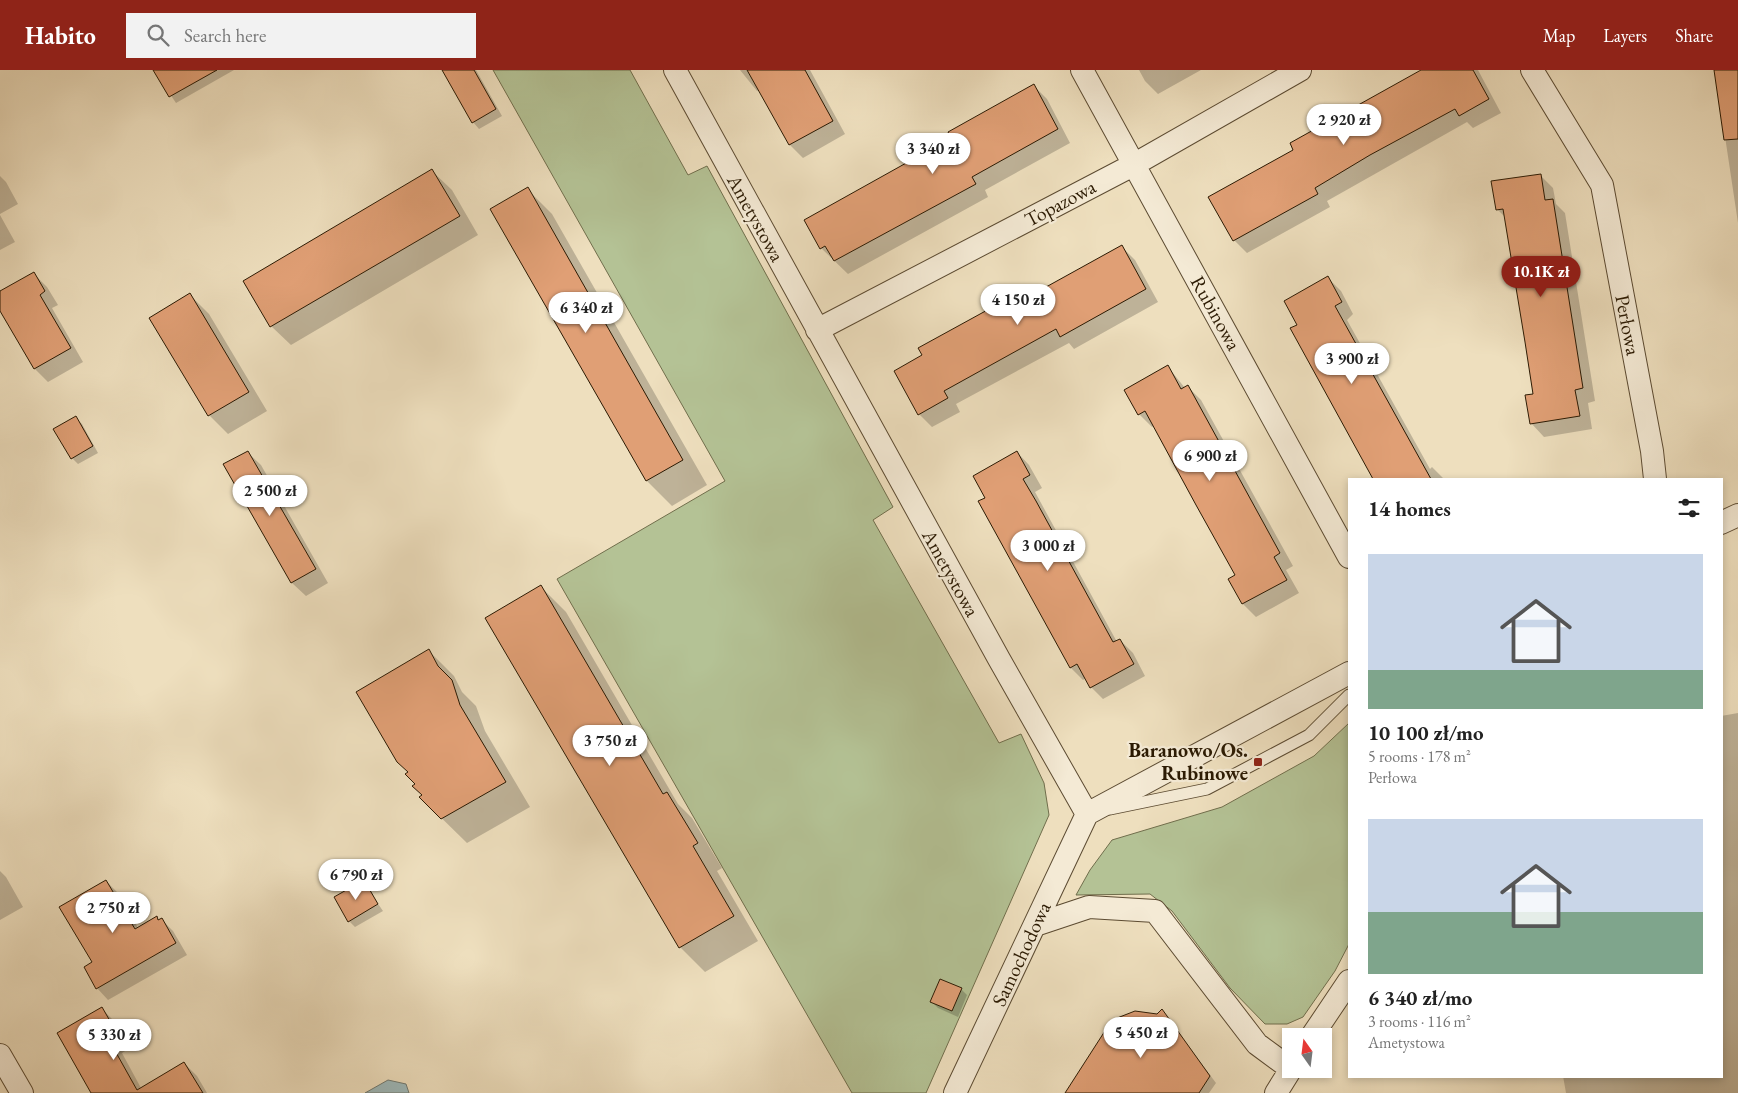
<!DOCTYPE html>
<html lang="en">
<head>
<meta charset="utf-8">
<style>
	:root { --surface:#fff; --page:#f2f2f2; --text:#222; --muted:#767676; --accent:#8f2418 }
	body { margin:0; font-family:"EB Garamond",serif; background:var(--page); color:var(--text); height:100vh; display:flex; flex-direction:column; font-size:19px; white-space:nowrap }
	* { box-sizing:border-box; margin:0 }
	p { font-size:16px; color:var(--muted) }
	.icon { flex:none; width:28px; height:28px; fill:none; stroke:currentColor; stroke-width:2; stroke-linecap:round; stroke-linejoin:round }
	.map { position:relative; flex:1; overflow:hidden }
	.details { position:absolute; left:1348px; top:408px; width:375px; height:600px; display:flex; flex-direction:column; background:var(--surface); border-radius:0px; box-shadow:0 2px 8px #0003 }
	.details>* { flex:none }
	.needle { width:32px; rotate:346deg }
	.fabs { position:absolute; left:1282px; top:958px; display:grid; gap:10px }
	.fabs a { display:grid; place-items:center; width:50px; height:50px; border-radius:0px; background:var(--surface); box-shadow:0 2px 8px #0003; font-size:25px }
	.price { position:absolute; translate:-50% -42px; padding:0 11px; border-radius:18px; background:#fff; color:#222; font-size:16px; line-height:32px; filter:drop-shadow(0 1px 2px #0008) }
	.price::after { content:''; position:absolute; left:50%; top:30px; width:15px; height:11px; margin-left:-8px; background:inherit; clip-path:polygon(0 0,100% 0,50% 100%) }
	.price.current { background:var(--accent); color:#fff }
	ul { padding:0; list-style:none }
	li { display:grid; align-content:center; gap:10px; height:265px; padding:0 20px }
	li span { display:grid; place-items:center; height:155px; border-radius:0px; color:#555 }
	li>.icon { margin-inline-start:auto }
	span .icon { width:90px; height:90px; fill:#fffc; stroke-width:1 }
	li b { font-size:21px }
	h2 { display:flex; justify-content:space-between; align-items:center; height:60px; padding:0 20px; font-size:21px }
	header { display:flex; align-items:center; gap:30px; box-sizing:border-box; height:70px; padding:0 25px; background:var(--accent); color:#fff }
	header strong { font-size:24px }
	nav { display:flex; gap:28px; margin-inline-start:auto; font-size:18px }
	.search { width:350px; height:45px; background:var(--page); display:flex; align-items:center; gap:12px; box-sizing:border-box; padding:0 18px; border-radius:0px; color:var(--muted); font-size:19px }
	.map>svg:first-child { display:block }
	.green { fill:#b4c295; stroke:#706e4c }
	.water { fill:#9ebabc; stroke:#707a72 }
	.shadow { fill:#0003 }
	.building { fill:#e09f75; stroke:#2b1a03 }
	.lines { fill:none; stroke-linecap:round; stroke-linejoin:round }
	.service-casing { stroke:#5c4b32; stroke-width:13 }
	.minor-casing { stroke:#5c4b32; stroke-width:24 }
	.service { stroke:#f4ead5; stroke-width:11 }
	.minor { stroke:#f4ead5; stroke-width:22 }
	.poi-dot { fill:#8f2418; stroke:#f4ead5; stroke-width:2 }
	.labels { text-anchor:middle; stroke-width:4.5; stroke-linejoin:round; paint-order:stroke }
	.street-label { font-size:20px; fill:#2b1a03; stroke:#f4ead5 }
	.poi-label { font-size:20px; font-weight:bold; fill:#2b1a03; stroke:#f4ead5; text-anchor:end }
</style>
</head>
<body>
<header>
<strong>Habito</strong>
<div class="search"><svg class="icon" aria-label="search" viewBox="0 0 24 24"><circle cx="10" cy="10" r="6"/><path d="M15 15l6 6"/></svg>Search here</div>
<nav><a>Map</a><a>Layers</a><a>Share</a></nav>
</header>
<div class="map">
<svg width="1738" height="1023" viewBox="0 0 1738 1023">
	<rect width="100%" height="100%" fill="#eedfbe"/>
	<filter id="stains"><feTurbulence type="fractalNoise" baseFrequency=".004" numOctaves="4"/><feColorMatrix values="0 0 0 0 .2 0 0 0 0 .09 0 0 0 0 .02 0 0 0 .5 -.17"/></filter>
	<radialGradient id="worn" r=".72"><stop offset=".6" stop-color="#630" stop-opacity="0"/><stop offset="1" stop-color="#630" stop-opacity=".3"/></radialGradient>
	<path class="green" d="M 493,0 L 630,0 L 688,105 L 707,96 L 893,437 L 873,450 L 999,673 L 1021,664 L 1044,713 L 1049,745 L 926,1023 L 852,1023 L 557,509 L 725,411 Z
		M 1349,653 L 1349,874 L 1335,901 L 1303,947 L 1287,954 L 1265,954 L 1230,918 L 1172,841 L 1150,824 L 1076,825 L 1090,800 L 1112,770 L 1222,737 L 1314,686 Z"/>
	<path class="water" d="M 388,1010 L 406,1014 L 409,1023 L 365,1023 Z"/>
	<path class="shadow" d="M 154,0 L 234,0 L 176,33 Z
		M 444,0 L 476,0 L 502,46 L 479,59 L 473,52 Z
		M 740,0 L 810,0 L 845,64 L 803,88 L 790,75 L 760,20 L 757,21 Z
		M 1139,0 L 1201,0 L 1158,24 L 1145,11 Z
		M 1424,0 L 1478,0 L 1501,43 L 1473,58 L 1467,52 L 1327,131 L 1330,137 L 1247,183 L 1234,170 L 1295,80 Z
		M 1715,0 L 1738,0 L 1738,153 Z
		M 1034,16 L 1047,29 L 1070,73 L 985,120 L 988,127 L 848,204 L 821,178 Z
		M 432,101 L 452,120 L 478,165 L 291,275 L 271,256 Z
		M 1540,105 L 1553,118 L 1556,134 L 1565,143 L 1595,331 L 1588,333 L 1592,359 L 1544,367 L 1531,353 L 1535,325 L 1506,148 L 1497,139 Z
		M 0,106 L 6,112 L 18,134 L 0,144 Z
		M 527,119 L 552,144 L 707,415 L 672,436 L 647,411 Z
		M 0,145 L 15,172 L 0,180 Z
		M 1122,177 L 1135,190 L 1158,232 L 1074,279 L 1069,273 L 956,334 L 960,342 L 932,357 L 919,344 L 1032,217 L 1038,223 Z
		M 34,204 L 47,217 L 58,235 L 52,238 L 83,292 L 48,312 L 35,299 L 0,238 L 0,223 Z
		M 1328,208 L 1341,221 L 1353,244 L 1347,250 L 1430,399 L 1432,397 L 1444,409 L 1375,409 L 1299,255 Z
		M 190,225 L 209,244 L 267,341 L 228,364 L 209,345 Z
		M 1168,297 L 1185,318 L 1188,317 L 1201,330 L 1293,496 L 1286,500 L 1299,523 L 1256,547 L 1243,534 L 1230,509 L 1237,505 L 1154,356 L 1152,357 L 1139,344 Z
		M 75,348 L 82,354 L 98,383 L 78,394 L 72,388 Z
		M 247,382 L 261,395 L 328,513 L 306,526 L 292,513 L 225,395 Z
		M 1017,382 L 1029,395 L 1042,418 L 1035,422 L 1117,572 L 1120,570 L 1133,583 L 1145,606 L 1103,629 L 1091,617 L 1086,608 L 1083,610 L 1071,598 L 987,428 Z
		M 541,517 L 566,542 L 678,734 L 692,748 L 722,798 L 717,801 L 758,871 L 705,902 L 680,877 Z
		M 429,581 L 454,606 L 462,622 L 476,636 L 485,661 L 530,737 L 467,773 L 421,728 L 424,726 L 410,703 Z
		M 1738,643 L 1738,1023 L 1566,1023 L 1563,1006 L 1721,1006 L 1721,646 Z
		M 0,801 L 6,807 L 23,837 L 0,850 Z
		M 106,811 L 118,823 L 138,858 L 156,848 L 159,851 L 162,850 L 173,861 L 187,885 L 108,930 L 97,918 L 94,893 Z
		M 363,812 L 383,841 L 355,857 L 349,851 Z
		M 961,919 L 967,925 L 958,947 L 938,938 L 932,932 Z
		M 102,939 L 115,952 L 130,978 L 122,983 L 141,1018 L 184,993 L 197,1006 L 207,1023 L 92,1023 Z
		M 1162,941 L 1216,1013 L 1209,1023 L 1067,1023 Z"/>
	<path class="building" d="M 153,0 L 217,0 L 169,27 Z
		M 442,0 L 474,0 L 496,39 L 472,53 Z
		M 747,0 L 805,0 L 833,51 L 789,75 Z
		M 1421,0 L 1473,0 L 1489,29 L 1459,46 L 1455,39 L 1370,85 L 1315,118 L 1318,124 L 1233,171 L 1208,127 L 1293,80 L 1290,73 Z
		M 1714,0 L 1738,0 L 1738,69 L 1724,70 Z
		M 1034,14 L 1058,59 L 972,107 L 976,114 L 834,191 L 825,176 L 820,179 L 804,150 L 951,68 L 948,62 Z
		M 432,99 L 460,146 L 270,257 L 243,211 Z
		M 1541,104 L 1545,130 L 1553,129 L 1583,318 L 1575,320 L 1580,346 L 1530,354 L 1525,325 L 1533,324 L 1525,272 L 1503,139 L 1496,140 L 1491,111 Z
		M 528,117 L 683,390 L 646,411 L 490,139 Z
		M 1122,175 L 1146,219 L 1060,267 L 1056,259 L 944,321 L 948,328 L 918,345 L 894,301 L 922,285 L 918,278 L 1033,215 L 1037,222 Z
		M 34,202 L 45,221 L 40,225 L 71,278 L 34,299 L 0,241 L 0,221 Z
		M 1328,206 L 1342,232 L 1335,236 L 1431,409 L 1373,409 L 1290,258 L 1297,255 L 1284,231 Z
		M 190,223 L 249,322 L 208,346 L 149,248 Z
		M 1168,295 L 1181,319 L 1188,315 L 1280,483 L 1274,487 L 1287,510 L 1242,534 L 1228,509 L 1235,505 L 1196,435 L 1145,341 L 1138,345 L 1124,320 Z
		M 76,346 L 93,376 L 71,389 L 53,359 Z
		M 248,381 L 316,499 L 291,513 L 223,394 Z
		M 1017,381 L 1030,405 L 1023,409 L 1036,431 L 1113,572 L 1120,569 L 1134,594 L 1090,618 L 1077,594 L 1070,598 L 978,431 L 985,428 L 973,406 Z
		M 541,515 L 663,724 L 667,722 L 698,773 L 693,776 L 734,846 L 679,878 L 485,548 Z
		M 429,579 L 438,596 L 452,610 L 460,635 L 506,712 L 441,749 L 419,727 L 422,725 L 412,716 L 415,714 L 405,704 L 408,702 L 397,692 L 356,622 Z
		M 106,810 L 135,859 L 157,846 L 158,850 L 162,848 L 176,873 L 96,919 L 84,897 L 92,892 L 59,837 Z
		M 364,810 L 378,834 L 348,852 L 334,827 Z
		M 940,909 L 962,918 L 952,941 L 930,932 Z
		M 102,937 L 118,965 L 109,970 L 137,1020 L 184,992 L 203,1023 L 91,1023 L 57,963 Z
		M 1162,939 L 1210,1006 L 1199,1023 L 1065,1023 L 1112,950 L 1135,941 L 1157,944 Z"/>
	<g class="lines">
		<g class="service-casing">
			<path id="service" d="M 1110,739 L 1207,719 L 1309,665 L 1349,625"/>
		</g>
		<g class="minor-casing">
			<path id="minor" d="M 675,0 L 999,589 L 1087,744
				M 1082,0 L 1349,487
				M 1532,0 L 1602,115 L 1652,381 L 1655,409
				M 817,260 L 1135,94 L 1300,0
				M 1721,453 L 1738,445
				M 1087,744 L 1349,603
				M 1035,855 L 1089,837 L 1155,841 L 1257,974 L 1291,999
				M 1312,966 L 1349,911
				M 0,985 L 22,1023
				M 955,1023 L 1087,744
				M 1276,1023 L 1291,999"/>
		</g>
		<use href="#service" class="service"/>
		<use href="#minor" class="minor"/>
	</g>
	<rect class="poi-dot" x="1253" y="687" width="10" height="10" rx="2.5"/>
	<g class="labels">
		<g class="street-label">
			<text transform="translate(1060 133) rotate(-28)" y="7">Topazowa</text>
			<text transform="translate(756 148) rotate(61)" y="7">Ametystowa</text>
			<text transform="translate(1216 243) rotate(61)" y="7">Rubinowa</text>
			<text transform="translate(1628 255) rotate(79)" y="7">Perłowa</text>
			<text transform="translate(951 503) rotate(61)" y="7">Ametystowa</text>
			<text transform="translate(1021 884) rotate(-65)" y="7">Samochodowa</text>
		</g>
		<g class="poi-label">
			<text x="1248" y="687">Baranowo/Os.<tspan x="1248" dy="23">Rubinowe</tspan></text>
		</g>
	</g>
	<rect width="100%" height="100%" filter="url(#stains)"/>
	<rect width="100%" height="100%" fill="url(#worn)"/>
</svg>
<div class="fabs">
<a><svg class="needle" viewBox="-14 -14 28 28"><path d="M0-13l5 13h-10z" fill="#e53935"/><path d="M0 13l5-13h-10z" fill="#767676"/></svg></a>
</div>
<b class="price" style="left:1344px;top:76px">2 920 zł</b>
<b class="price" style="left:933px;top:105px">3 340 zł</b>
<b class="price current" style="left:1541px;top:228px">10.1K zł</b>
<b class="price" style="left:1018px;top:256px">4 150 zł</b>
<b class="price" style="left:586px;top:264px">6 340 zł</b>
<b class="price" style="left:1352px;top:315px">3 900 zł</b>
<b class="price" style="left:1210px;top:412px">6 900 zł</b>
<b class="price" style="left:270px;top:447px">2 500 zł</b>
<b class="price" style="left:1048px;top:502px">3 000 zł</b>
<b class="price" style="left:610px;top:697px">3 750 zł</b>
<b class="price" style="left:356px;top:831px">6 790 zł</b>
<b class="price" style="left:113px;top:864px">2 750 zł</b>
<b class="price" style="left:1141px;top:989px">5 450 zł</b>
<b class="price" style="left:114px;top:991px">5 330 zł</b>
<section class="details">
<h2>14 homes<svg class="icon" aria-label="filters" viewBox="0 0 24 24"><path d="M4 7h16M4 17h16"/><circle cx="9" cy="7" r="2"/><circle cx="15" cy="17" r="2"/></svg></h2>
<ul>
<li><span style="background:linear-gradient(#c9d6e8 75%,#7fa58c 0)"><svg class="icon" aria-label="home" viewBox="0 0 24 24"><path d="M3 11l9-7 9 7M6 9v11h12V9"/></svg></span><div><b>10 100 zł/mo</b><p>5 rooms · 178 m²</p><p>Perłowa</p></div></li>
<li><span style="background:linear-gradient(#c9d6e8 60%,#7fa58c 0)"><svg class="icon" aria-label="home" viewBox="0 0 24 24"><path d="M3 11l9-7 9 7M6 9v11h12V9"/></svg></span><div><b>6 340 zł/mo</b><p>3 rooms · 116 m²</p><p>Ametystowa</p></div></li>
</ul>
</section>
</div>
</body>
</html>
